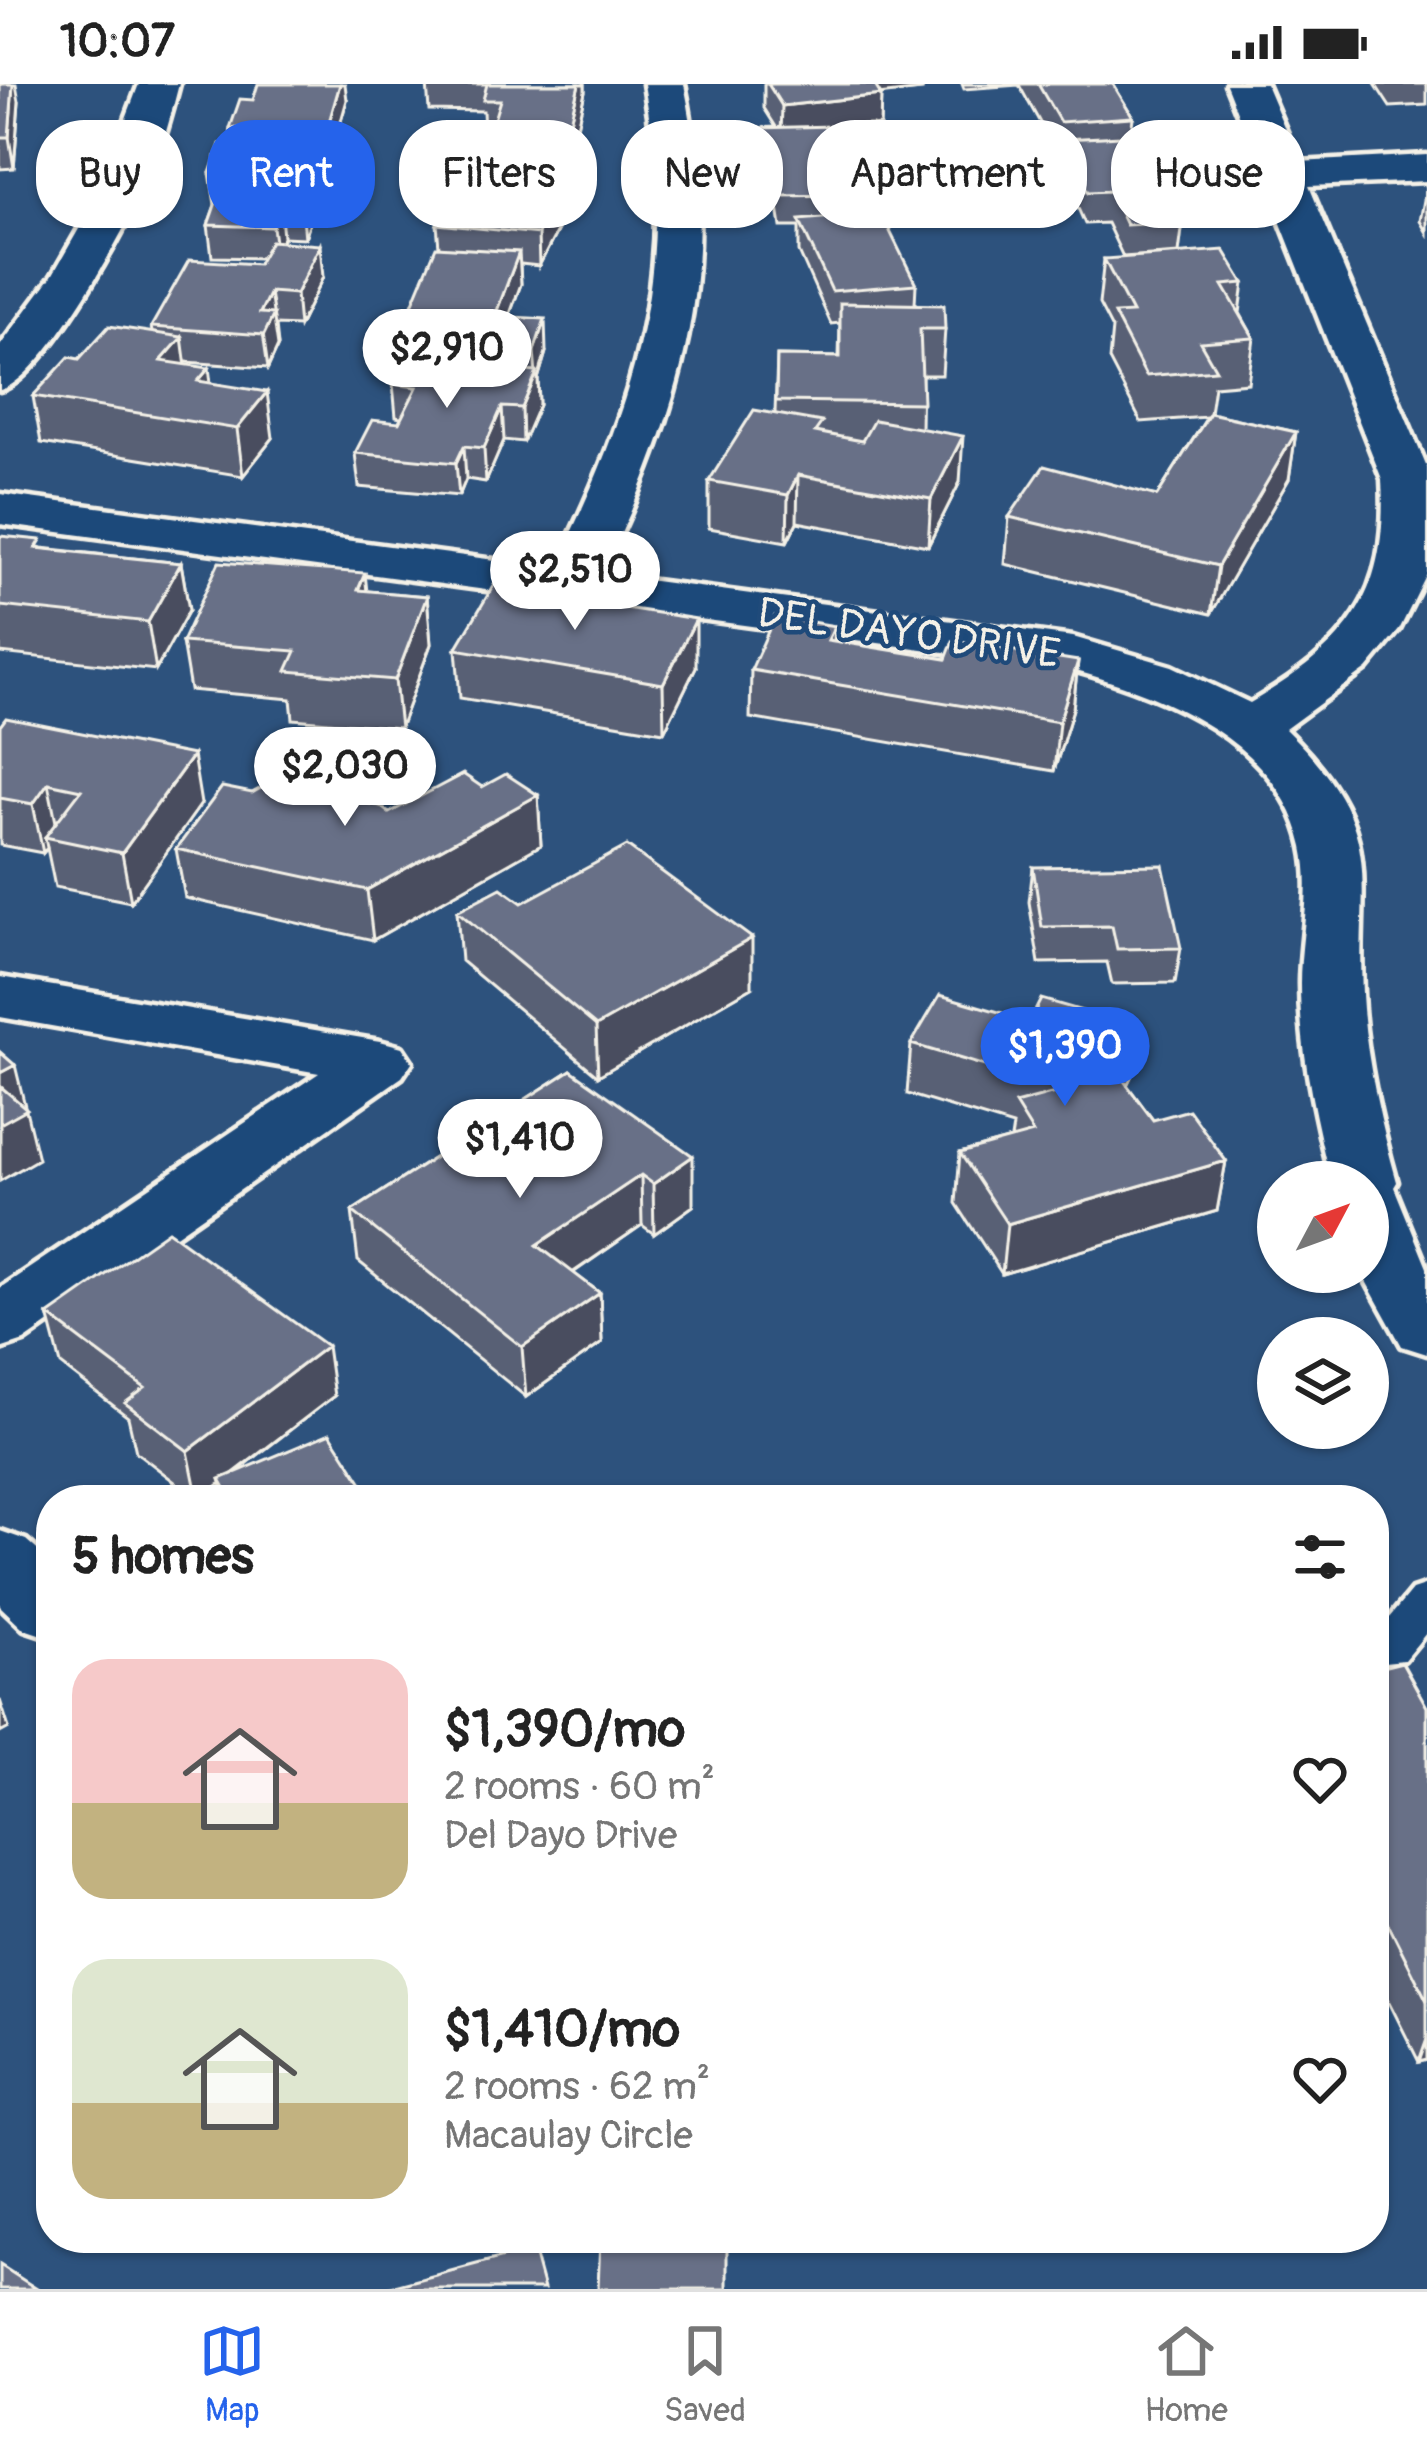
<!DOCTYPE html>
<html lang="en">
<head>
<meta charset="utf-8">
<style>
	:root { --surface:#fff; --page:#f6f6f6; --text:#222; --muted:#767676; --line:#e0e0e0; --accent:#2563eb }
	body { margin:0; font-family:Pangolin,sans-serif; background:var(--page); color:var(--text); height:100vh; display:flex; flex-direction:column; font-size:45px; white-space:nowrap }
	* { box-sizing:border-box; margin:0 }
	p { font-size:39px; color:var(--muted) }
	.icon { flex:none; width:66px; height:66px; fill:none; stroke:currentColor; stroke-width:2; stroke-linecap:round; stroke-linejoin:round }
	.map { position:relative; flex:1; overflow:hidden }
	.details { position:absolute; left:36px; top:1401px; width:1353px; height:768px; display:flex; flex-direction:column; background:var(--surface); border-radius:48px; box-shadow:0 3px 9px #0004 }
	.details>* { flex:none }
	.banner { position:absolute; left:36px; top:36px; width:1356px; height:108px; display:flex; gap:24px }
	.needle { width:78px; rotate:49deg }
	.tools { position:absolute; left:1257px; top:1077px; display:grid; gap:24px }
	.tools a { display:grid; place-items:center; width:132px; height:132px; border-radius:50%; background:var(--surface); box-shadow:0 3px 9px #0004; font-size:60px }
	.price { position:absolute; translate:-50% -102px; padding:0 27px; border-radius:42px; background:#fff; color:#222; font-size:39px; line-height:78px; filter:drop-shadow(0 3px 6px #0008) }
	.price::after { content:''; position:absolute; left:50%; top:72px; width:36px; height:27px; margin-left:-18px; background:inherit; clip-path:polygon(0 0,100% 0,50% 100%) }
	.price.on { background:var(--accent); color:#fff }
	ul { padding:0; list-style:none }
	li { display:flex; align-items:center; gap:36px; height:300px; padding:0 36px }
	li span { display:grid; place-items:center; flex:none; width:336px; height:240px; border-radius:36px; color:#555 }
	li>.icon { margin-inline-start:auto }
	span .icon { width:144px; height:144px; fill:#fffc; stroke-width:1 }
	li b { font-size:51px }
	h2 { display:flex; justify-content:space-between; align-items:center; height:144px; padding:0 36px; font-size:51px }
	.tag { padding:0 42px; border-radius:48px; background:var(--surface); box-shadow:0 3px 9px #0004; font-size:42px; line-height:108px }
	.tag.on { background:var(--accent); color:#fff }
	.status { display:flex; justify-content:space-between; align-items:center; height:84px; padding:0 60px; background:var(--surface); direction:ltr }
	.status svg { height:33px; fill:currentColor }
	.menu { display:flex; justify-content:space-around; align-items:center; height:168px; border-top:3px solid var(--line); background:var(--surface); font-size:33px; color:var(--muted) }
	.menu a { display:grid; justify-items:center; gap:6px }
	.menu .on { color:var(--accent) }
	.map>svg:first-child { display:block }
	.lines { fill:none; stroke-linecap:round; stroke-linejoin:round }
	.service-casing { stroke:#f4f1e8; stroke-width:9 }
	.minor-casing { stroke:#f4f1e8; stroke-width:9 }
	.service { fill:#1f4a7a; fill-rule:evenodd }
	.minor { fill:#1f4a7a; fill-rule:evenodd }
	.wall { fill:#596074; stroke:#f4f1e8; stroke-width:3 }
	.shaded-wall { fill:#484e5e; stroke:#f4f1e8; stroke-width:3 }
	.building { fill:#677087; stroke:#f4f1e8; stroke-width:3 }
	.labels { text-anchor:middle; stroke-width:9; stroke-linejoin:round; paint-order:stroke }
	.street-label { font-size:42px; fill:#f4f1e8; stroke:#1f4a7a }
</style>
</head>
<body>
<div class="status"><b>10:07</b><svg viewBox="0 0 49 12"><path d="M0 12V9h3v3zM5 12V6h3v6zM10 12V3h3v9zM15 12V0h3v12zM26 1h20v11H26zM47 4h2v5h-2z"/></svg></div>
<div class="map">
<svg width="1427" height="2205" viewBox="0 0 1427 2205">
	<rect width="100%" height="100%" fill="#2d527d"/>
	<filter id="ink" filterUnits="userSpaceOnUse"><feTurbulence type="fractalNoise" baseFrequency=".00833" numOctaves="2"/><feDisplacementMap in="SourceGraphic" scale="24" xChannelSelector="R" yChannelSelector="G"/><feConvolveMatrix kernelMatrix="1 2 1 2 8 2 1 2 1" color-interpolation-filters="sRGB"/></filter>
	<g filter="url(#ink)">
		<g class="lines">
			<g class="service-casing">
				<path id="service" d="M 1427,1501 L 1427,1548 L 1404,1576 L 1374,1579 L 1374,1545 L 1379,1546 L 1412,1506 Z"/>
			</g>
			<g class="minor-casing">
				<path id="minor" d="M 139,0 L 179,0 C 172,27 165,54 155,80 C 135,129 47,294 0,306 L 0,262 L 52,192 L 95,117 Z
					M 644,0 L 684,0 C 722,187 683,322 602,490 L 1073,553 L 1172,582 L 1250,619 C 1348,561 1389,513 1382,395 L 1226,0 L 1266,0 L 1299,78 L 1427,71 L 1427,97 L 1309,102 L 1427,384 L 1427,490 L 1399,546 L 1367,585 L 1285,645 C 1394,751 1353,795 1363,925 C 1368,984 1381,1041 1397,1098 L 1394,1103 L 1427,1184 L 1427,1270 L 1402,1262 L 1361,1188 L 1368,1188 L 1368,1098 L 1331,1098 C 1315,1033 1300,967 1300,900 C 1300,855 1313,808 1303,763 C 1279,657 1164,611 1069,585 L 0,440 L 0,410 L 554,484 C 636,319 677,184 644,0 Z
					M 0,893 L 380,957 L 402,963 L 412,978 L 402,993 L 24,1257 L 0,1265 L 0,1204 L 319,989 L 0,933 Z
					M 0,1447 L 26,1456 L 51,1478 L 51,1554 L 24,1545 L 0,1522 Z"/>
			</g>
			<use href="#service" class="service"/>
			<use href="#minor" class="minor"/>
		</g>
		<path class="wall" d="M 0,0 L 19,17 L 14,84 L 0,85 Z
			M 427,0 L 585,0 L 585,7 L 571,70 L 579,71 L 578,107 L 539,182 L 520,180 L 521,200 L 509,233 L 546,268 L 538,295 L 539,321 L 523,358 L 504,356 L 486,398 L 466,395 L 459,412 L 359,403 L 355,369 L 399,339 L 401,334 L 396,333 L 393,300 L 398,291 L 386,290 L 383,257 L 404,240 L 439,163 L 437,140 L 500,88 L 500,81 L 506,70 L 495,70 L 493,47 L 484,47 L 483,27 L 429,26 Z
			M 764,0 L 922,0 L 922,6 L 881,10 L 880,41 L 872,42 L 883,92 L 882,123 L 841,124 L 841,132 L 916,200 L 915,220 L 945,245 L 942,291 L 922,291 L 921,345 L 960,398 L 928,462 L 797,438 L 787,458 L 709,444 L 709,397 L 775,329 L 777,272 L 839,273 L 840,239 L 831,240 L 799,168 L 799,143 L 781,143 L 774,98 L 760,98 L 756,75 L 757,44 L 776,43 L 764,24 Z
			M 962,0 L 1113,0 L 1133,33 L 1131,51 L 1183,138 L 1179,169 L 1123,173 L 1107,139 L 1085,140 L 1069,104 L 1051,105 L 1043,87 L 1046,56 L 1049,55 L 1019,1 L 964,5 Z
			M 1375,0 L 1427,0 L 1427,21 L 1390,23 Z
			M 347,16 L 330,76 L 322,76 L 324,93 L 305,154 L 283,153 L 282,158 L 323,193 L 299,242 L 276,241 L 278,262 L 268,284 L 185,278 L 186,281 L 211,299 L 273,354 L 243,392 L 41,359 L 33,312 L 79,275 L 152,248 L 151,243 L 258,180 L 262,174 L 212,173 L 208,141 L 215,121 L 210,89 L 232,60 L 230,44 Z
			M 1427,100 L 1427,149 L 1420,137 Z
			M 1104,175 L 1244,199 L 1240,229 L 1254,254 L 1248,299 L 1214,302 L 1210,329 L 1296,348 L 1289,395 L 1211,530 L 1005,480 L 1009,433 L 1157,412 L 1207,333 L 1141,338 L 1109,276 L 1112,245 L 1099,220 Z
			M 0,452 L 42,464 L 181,479 L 189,526 L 156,586 L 0,569 Z
			M 367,507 L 427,512 L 431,560 L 400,644 L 293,635 L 291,615 L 190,606 L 182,558 Z
			M 567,514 L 696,583 L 664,648 L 460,614 L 456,565 Z
			M 835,542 L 834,557 L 946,575 L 1078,577 L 1073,625 L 1054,687 L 750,634 L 751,586 Z
			M 0,642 L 201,720 L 131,818 L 55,803 L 47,764 L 43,769 L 0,761 Z
			M 482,703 L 538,711 L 541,761 L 373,856 L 185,814 L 176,765 L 252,709 L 389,729 Z
			M 1033,783 L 1181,864 L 1175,899 L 1112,900 L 1107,878 L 1039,879 L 1029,818 Z
			M 522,819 L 752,903 L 598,992 L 461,877 L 457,827 Z
			M 911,960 L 1131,993 L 1127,1001 L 1153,1036 L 1226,1077 L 1217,1127 L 1002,1190 L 956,1119 L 960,1069 L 1011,1055 L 1013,1042 L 907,1010 Z
			M 571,986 L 693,1122 L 654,1150 L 642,1141 L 573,1189 L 600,1209 L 602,1259 L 526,1313 L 358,1177 L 352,1127 Z
			M 48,1231 L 334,1312 L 235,1389 L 373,1416 L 224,1416 L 221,1399 L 198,1416 L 136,1368 L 128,1333 L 61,1281 Z
			M 1374,1585 L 1427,1623 L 1427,1976 L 1419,1978 L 1374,1888 Z"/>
		<path class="shaded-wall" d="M 13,0 L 16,0 L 19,17 L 14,84 L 9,53 Z
			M 340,0 L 345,0 L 347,16 L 330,76 L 327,45 Z
			M 579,0 L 585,0 L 585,7 L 570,72 L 569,41 Z
			M 861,0 L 922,0 L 922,6 L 860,13 Z
			M 881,11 L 880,41 L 781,52 L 782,22 Z
			M 321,62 L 324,93 L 305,154 L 302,122 Z
			M 579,71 L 578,107 L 539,182 L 538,150 Z
			M 280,121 L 283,153 L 277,174 L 273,143 Z
			M 320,161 L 323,193 L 299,242 L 296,210 Z
			M 519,168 L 521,200 L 497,265 L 495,232 Z
			M 270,208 L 278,262 L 268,284 L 260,229 Z
			M 545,235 L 546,268 L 538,295 L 539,321 L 523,358 L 522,324 L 536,292 L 534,267 Z
			M 182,253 L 188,298 L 161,277 Z
			M 209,284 L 215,330 L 198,297 Z
			M 267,308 L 273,354 L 243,392 L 237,345 Z
			M 502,323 L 504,356 L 486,398 L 484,364 Z
			M 1296,348 L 1289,395 L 1211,530 L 1218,482 Z
			M 963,352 L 960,398 L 928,462 L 931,415 Z
			M 464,362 L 466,395 L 459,412 L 456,379 Z
			M 798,391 L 797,438 L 787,458 L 788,411 Z
			M 181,479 L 189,526 L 156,586 L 148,538 Z
			M 365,489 L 370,537 L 358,506 Z
			M 427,512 L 431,560 L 400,644 L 395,596 Z
			M 696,535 L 696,583 L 664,648 L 663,600 Z
			M 1078,577 L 1073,625 L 1054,687 L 1059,638 Z
			M 193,671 L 201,720 L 131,818 L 122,769 Z
			M 48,699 L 58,748 L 45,753 L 47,764 L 43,769 L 33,720 Z
			M 538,711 L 541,761 L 373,856 L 367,806 Z
			M 752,854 L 752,903 L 598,992 L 596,942 Z
			M 1138,943 L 1131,993 L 1110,1036 L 1116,986 Z
			M 15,981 L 38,1075 L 0,1097 L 0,989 Z
			M 693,1072 L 693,1122 L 654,1150 L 653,1100 Z
			M 1226,1077 L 1217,1127 L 1002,1190 L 1007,1140 Z
			M 641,1091 L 642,1141 L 540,1211 L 537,1161 Z
			M 600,1209 L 602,1259 L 526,1313 L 522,1263 Z
			M 327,1262 L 334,1312 L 222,1398 L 220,1395 L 221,1399 L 198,1416 L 188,1367 Z
			M 0,1616 L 9,1644 L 0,1649 Z
			M 1427,1955 L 1427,1976 L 1419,1978 Z"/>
		<path class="building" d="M 0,0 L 13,0 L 9,53 L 0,53 Z
			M 258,0 L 340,0 L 327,45 L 230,44 L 240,15 L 253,16 Z
			M 487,0 L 579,0 L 569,41 L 493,39 L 500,16 L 483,16 Z
			M 768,0 L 874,0 L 881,11 L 782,22 Z
			M 1038,0 L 1113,0 L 1133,33 L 1060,38 Z
			M 872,41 L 883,92 L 838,93 L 842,111 L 781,112 L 774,66 L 760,67 L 757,44 Z
			M 1140,51 L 1183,138 L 1126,141 L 1110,107 L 1088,108 L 1072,73 L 1054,73 L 1046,56 Z
			M 220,60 L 321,62 L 302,122 L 280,121 L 273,143 L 208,141 L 226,90 L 210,89 Z
			M 510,64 L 579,71 L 576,76 L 511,70 L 505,81 L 500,81 Z
			M 511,70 L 577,76 L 538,150 L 437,140 L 469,85 L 501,88 Z
			M 881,129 L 916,200 L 832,207 L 799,136 Z
			M 271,157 L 320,161 L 296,210 L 270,208 L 260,229 L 274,230 L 264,251 L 151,243 L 189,176 L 258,180 Z
			M 436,163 L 519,168 L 495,232 L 545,235 L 534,267 L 383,257 L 391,240 L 404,240 Z
			M 1224,166 L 1244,199 L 1223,201 L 1254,254 L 1200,258 L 1216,286 L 1146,292 L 1114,230 L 1132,229 L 1104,175 Z
			M 840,219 L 944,221 L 945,245 L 920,245 L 923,319 L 776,317 L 777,272 L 840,273 Z
			M 109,242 L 182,253 L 161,277 L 209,284 L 198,297 L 267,308 L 237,345 L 33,312 L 69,273 L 79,275 Z
			M 405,276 L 537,288 L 522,324 L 502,323 L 484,364 L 464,362 L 456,379 L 355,369 L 372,336 L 399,339 L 417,303 L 393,300 Z
			M 754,326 L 822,338 L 815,348 L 862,357 L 874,336 L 963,352 L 931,415 L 798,391 L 788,411 L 709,397 Z
			M 1210,329 L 1296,348 L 1218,482 L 1009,433 L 1044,382 L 1157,412 Z
			M 0,452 L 41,456 L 36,464 L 181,479 L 148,538 L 0,522 Z
			M 219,478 L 365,489 L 358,506 L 427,512 L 395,596 L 287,587 L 296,567 L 182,558 Z
			M 498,494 L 567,506 L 562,514 L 696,535 L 663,600 L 456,565 Z
			M 775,532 L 835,542 L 828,556 L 946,575 L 953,557 L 1078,577 L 1059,638 L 751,586 Z
			M 6,634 L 193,671 L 122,769 L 45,753 L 81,706 L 48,699 L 33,720 L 0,714 L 0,642 Z
			M 463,690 L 482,703 L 506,690 L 538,711 L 367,806 L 176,765 L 222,703 L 252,709 L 270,699 L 380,722 L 389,729 Z
			M 627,762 L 752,854 L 596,942 L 457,827 L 501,804 L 522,819 Z
			M 1163,781 L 1181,864 L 1117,865 L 1112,842 L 1042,843 L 1033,783 Z
			M 940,911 L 1030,937 L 1041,915 L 1138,943 L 1116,986 L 1153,1036 L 1189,1026 L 1226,1077 L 1007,1140 L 960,1069 L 1033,1049 L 1015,1020 L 1066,1006 L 911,960 Z
			M 0,968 L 15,981 L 0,989 Z
			M 571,986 L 693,1072 L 653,1100 L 641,1091 L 537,1161 L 600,1209 L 522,1263 L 352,1127 Z
			M 0,1002 L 27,1025 L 0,1040 Z
			M 168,1147 L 327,1262 L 188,1367 L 125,1319 L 145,1304 L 48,1231 Z
			M 330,1349 L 373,1416 L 232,1416 L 220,1395 Z
			M 1402,1578 L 1427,1623 L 1427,1917 L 1374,1812 L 1374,1585 Z
			M 600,2154 L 727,2154 L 727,2205 L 598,2205 Z
			M 533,2165 L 544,2205 L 392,2205 L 391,2203 Z
			M 0,2181 L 37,2205 L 0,2205 Z"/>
	</g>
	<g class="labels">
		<g class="street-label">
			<text transform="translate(909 548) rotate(8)" y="15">DEL DAYO DRIVE</text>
		</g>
	</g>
</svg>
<div class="tools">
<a><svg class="needle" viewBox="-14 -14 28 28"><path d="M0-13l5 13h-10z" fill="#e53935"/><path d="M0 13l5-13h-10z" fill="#767676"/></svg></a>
<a><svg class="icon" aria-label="layers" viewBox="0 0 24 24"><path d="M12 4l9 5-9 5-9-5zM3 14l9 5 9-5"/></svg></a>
</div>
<b class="price" style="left:447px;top:327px">$2,910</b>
<b class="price" style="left:575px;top:549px">$2,510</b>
<b class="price" style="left:345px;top:745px">$2,030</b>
<b class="price on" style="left:1065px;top:1025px">$1,390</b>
<b class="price" style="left:520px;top:1117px">$1,410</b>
<div class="banner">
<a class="tag">Buy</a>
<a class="tag on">Rent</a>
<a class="tag">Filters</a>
<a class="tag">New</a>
<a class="tag">Apartment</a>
<a class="tag">House</a>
</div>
<section class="details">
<h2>5 homes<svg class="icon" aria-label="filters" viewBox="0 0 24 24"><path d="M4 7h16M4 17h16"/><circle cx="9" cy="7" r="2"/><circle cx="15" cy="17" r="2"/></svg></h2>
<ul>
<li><span style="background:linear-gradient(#f6c9c9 60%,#c2b280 0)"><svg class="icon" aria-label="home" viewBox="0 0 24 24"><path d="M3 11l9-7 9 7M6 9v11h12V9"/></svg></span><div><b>$1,390/mo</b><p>2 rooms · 60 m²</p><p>Del Dayo Drive</p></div><svg class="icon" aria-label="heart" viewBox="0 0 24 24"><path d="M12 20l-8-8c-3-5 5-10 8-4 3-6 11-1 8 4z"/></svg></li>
<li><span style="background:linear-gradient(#dfe7d0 60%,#c2b280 0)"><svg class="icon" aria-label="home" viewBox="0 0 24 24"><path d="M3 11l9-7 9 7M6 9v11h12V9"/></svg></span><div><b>$1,410/mo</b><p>2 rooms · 62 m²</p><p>Macaulay Circle</p></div><svg class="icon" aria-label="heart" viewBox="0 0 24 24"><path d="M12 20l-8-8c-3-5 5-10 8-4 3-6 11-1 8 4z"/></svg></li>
</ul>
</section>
</div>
<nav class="menu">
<a class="on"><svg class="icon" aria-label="map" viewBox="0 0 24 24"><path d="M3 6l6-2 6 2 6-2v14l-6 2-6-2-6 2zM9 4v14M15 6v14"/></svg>Map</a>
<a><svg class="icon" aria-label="saved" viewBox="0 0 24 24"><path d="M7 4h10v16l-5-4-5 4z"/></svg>Saved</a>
<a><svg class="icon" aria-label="home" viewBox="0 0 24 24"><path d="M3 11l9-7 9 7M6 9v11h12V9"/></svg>Home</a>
</nav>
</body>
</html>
